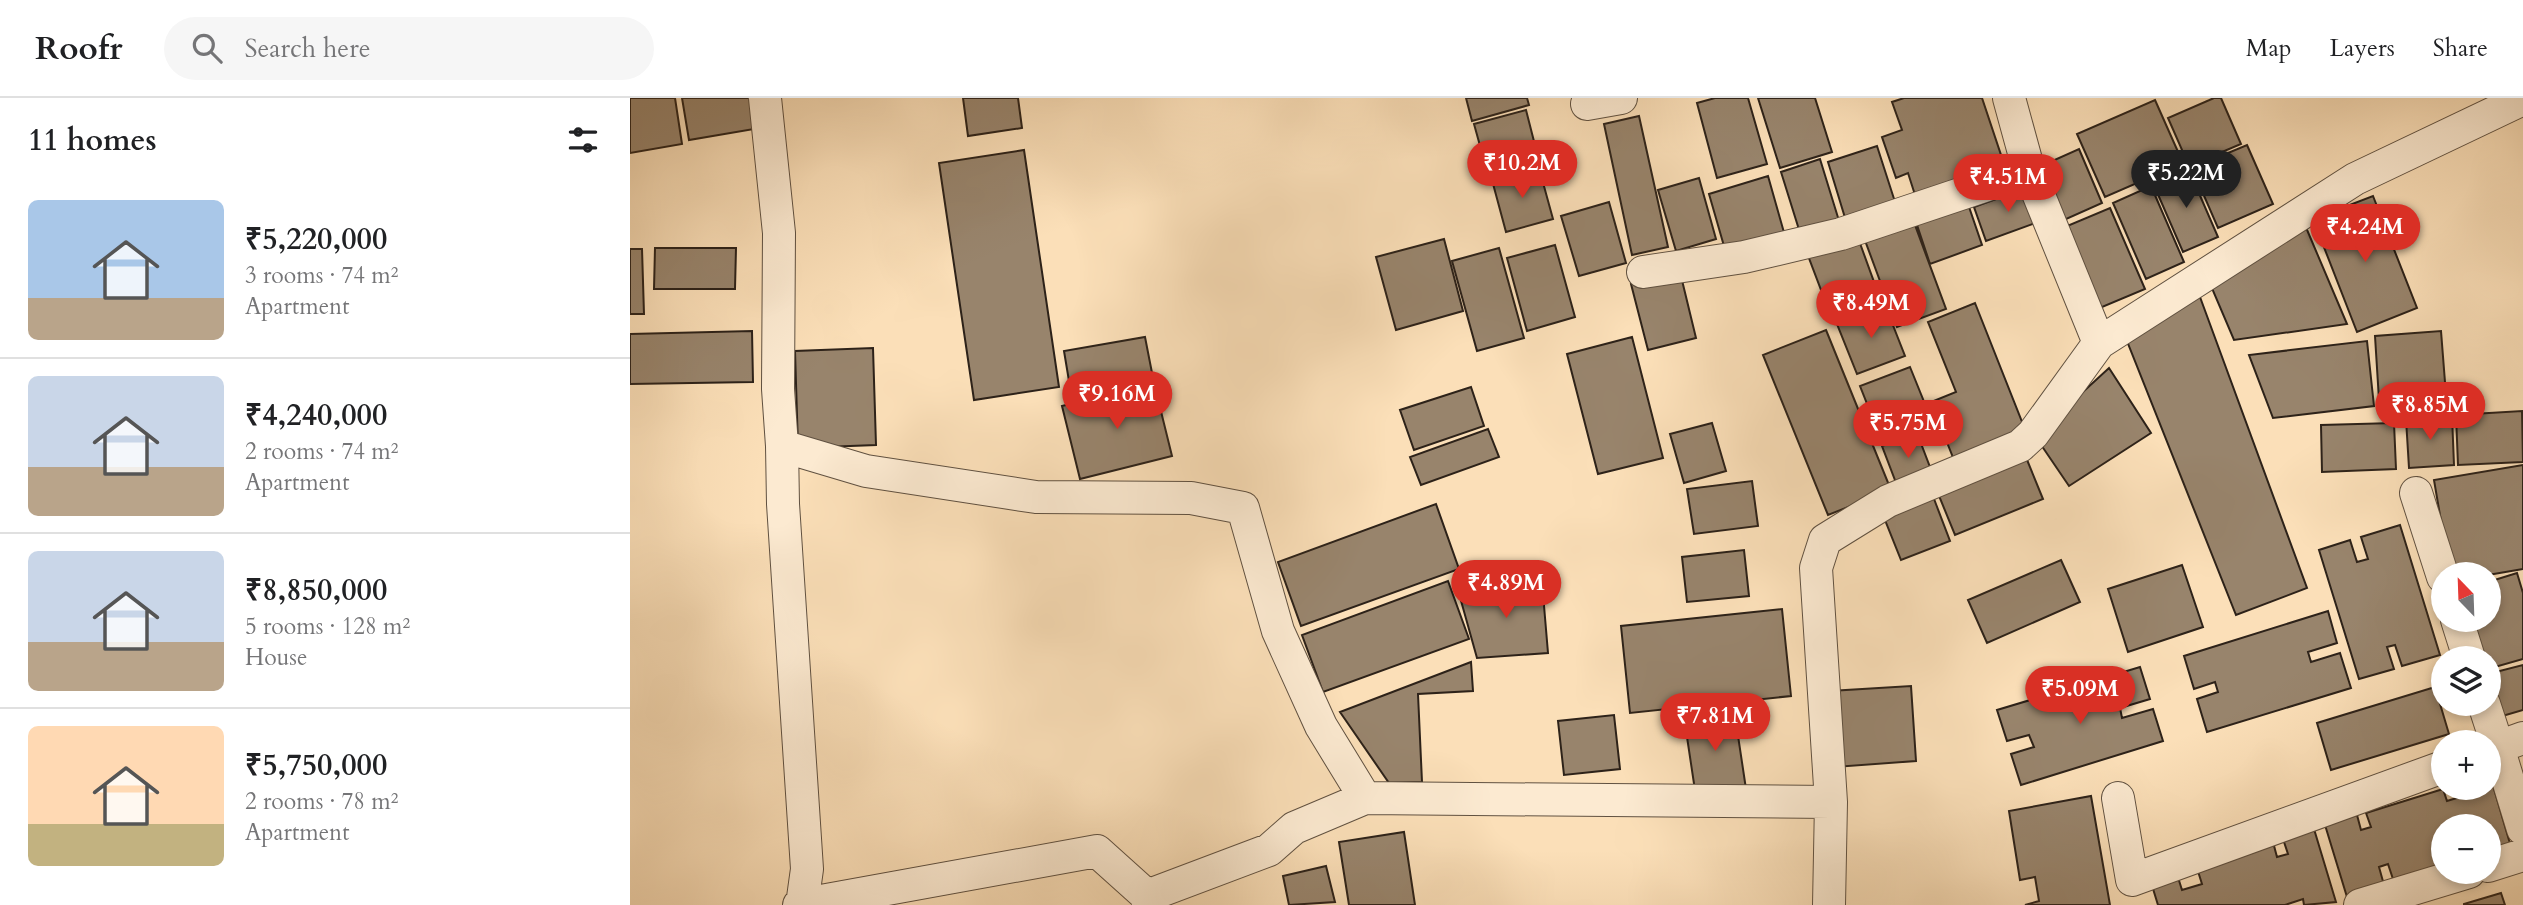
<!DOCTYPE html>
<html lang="en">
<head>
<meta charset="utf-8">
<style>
	:root { --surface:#fff; --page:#f6f6f6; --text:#202124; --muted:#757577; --line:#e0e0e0; --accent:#d93025 }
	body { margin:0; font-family:Cardo,serif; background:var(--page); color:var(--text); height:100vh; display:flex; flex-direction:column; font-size:26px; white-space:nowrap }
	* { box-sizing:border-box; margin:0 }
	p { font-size:23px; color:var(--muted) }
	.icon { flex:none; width:38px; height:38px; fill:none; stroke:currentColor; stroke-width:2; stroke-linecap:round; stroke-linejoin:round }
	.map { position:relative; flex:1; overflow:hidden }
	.drawer { display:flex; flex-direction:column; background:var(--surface); width:630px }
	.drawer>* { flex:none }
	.needle { width:46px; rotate:337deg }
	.buttons { position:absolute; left:1801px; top:464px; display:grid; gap:14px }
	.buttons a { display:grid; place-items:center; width:70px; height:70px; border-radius:50%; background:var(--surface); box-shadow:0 4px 10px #0003; font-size:35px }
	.price { position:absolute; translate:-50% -60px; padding:0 16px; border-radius:24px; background:var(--accent); color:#fff; font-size:23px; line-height:46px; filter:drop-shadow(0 2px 4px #0008) }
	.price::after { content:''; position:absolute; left:50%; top:42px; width:21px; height:16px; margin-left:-10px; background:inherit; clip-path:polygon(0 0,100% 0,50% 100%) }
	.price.current { background:#222; color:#fff }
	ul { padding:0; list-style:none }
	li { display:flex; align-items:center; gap:21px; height:175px; padding:0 28px }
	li+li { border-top:2px solid var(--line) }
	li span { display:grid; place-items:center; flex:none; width:196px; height:140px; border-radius:10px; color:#555 }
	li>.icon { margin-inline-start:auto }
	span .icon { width:84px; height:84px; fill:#fffc; stroke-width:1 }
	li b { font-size:30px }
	h2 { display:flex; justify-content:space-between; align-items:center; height:84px; padding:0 28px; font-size:30px }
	header { display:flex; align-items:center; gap:42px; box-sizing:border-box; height:98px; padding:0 35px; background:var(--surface); border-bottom:2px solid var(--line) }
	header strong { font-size:33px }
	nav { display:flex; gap:38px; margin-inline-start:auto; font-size:24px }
	.search { width:490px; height:63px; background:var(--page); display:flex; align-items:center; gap:18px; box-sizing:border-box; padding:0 24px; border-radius:38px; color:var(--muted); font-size:26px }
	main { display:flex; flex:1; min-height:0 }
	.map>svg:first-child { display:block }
	.building { fill:#98846c; stroke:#2d2219; stroke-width:2 }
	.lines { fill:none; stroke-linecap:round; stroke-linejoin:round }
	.minor-casing { stroke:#605141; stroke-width:34 }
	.minor { stroke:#fcead1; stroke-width:32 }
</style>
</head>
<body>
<header>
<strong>Roofr</strong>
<div class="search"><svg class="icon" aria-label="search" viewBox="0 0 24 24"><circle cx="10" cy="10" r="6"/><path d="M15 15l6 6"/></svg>Search here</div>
<nav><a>Map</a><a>Layers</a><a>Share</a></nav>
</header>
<main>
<section class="drawer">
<h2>11 homes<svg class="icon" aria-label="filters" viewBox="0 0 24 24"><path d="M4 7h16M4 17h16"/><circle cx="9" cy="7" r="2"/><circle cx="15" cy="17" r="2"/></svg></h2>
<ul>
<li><span style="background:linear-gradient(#a9c7e8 70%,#b9a48a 0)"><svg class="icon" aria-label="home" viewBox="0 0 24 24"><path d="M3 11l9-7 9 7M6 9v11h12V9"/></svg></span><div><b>₹5,220,000</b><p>3 rooms · 74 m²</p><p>Apartment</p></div></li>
<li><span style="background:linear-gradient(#c9d6e8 65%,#b9a48a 0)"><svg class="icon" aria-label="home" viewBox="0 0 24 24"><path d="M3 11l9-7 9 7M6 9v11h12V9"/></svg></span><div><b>₹4,240,000</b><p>2 rooms · 74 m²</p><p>Apartment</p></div></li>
<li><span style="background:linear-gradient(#c9d6e8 65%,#b9a48a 0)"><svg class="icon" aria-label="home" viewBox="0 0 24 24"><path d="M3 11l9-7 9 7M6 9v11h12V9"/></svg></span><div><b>₹8,850,000</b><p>5 rooms · 128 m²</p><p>House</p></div></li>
<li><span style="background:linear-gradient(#ffd9b3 70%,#c2b280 0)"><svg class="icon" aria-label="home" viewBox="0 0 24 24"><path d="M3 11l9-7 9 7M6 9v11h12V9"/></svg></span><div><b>₹5,750,000</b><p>2 rooms · 78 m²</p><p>Apartment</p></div></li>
</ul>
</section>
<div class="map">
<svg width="1893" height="807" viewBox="0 0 1893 807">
	<rect width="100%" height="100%" fill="#fbdfb8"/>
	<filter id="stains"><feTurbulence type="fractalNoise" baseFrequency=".00286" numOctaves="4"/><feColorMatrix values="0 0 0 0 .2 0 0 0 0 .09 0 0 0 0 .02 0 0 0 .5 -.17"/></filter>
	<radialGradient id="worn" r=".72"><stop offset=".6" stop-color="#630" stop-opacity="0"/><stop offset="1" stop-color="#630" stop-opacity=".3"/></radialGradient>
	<path class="building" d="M 0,0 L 45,0 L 52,46 L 0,55 Z
		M 52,0 L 126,0 L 130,30 L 59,42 Z
		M 333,0 L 388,0 L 392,30 L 338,38 Z
		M 836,0 L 897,0 L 899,7 L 842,23 Z
		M 1085,0 L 1118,0 L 1137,66 L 1087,80 L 1067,5 Z
		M 1128,0 L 1185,0 L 1202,54 L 1150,70 Z
		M 1274,0 L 1352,0 L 1375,69 L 1286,100 L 1278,75 L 1266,80 L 1252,39 L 1272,32 L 1262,4 Z
		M 1584,0 L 1591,0 L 1611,46 L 1559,68 L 1538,20 Z
		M 1525,2 L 1553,65 L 1475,99 L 1447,36 Z
		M 896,12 L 908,59 L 857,73 L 844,26 Z
		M 1009,18 L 1038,149 L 1002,157 L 974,26 Z
		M 1617,47 L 1643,106 L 1588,130 L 1562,70 Z
		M 1247,48 L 1266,107 L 1216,123 L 1198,64 Z
		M 1449,51 L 1472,105 L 1434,122 L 1411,68 Z
		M 394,52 L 429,289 L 344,302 L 309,65 Z
		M 1190,61 L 1210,126 L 1171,138 L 1151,74 Z
		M 909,70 L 923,121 L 876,134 L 862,82 Z
		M 1558,70 L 1588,139 L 1553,154 L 1523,85 Z
		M 1138,78 L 1155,138 L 1096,155 L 1079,96 Z
		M 1069,80 L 1086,141 L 1046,153 L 1028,92 Z
		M 1521,88 L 1554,164 L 1516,181 L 1483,105 Z
		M 1399,89 L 1411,123 L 1356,143 L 1344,109 Z
		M 1743,98 L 1787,210 L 1727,234 L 1683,121 Z
		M 979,104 L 996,165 L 949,178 L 931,118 Z
		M 1338,106 L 1352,147 L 1300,166 L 1286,124 Z
		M 1480,110 L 1515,191 L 1465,212 L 1430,131 Z
		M 1282,119 L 1316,211 L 1267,229 L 1233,137 Z
		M 1672,120 L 1717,226 L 1604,242 L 1578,181 Z
		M 1227,137 L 1248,195 L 1199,213 L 1177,155 Z
		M 814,141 L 833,213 L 766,232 L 746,159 Z
		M 925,147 L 945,219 L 897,233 L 877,160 Z
		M 25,150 L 106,150 L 105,191 L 24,191 Z
		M 869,150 L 894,240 L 847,253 L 822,163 Z
		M 0,151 L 12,151 L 14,216 L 0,216 Z
		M 1050,174 L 1066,240 L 1018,252 L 1001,186 Z
		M 1570,199 L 1677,490 L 1606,517 L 1493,233 Z
		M 1345,205 L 1398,339 L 1326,367 L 1301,304 L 1326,294 L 1298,224 Z
		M 1255,207 L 1275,258 L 1227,276 L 1207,226 Z
		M 1196,232 L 1261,392 L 1198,417 L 1133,257 Z
		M 122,233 L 123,284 L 0,286 L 0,236 Z
		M 1811,233 L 1816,297 L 1749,302 L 1745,238 Z
		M 515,239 L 523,280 L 441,295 L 434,253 Z
		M 1002,239 L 1033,360 L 968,376 L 937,256 Z
		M 1737,243 L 1744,308 L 1643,320 L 1619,257 Z
		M 243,250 L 246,347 L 168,350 L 165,253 Z
		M 1280,269 L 1301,321 L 1251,341 L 1230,288 Z
		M 1479,270 L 1521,335 L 1439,388 L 1405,338 Z
		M 524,285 L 542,358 L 450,381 L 432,308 Z
		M 841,289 L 854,328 L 784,352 L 770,312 Z
		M 1892,313 L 1893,364 L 1828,367 L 1826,317 Z
		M 1822,318 L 1824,367 L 1779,370 L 1776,321 Z
		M 1082,325 L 1096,373 L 1054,385 L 1040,336 Z
		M 1764,325 L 1766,371 L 1692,374 L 1691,327 Z
		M 858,331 L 869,359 L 791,387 L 780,359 Z
		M 1287,335 L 1303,377 L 1268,390 L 1252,348 Z
		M 1393,352 L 1413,401 L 1325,437 L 1305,388 Z
		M 1893,367 L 1893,471 L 1858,477 L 1820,476 L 1804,382 Z
		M 1122,383 L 1128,428 L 1064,436 L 1057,391 Z
		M 1301,393 L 1320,443 L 1271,462 L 1251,412 Z
		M 806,406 L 829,471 L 671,528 L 648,464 Z
		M 1770,427 L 1810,557 L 1772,568 L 1765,547 L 1757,549 L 1764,571 L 1729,581 L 1689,452 L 1720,442 L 1727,464 L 1738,461 L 1731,439 Z
		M 1114,452 L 1119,498 L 1057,504 L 1052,459 Z
		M 1431,462 L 1450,504 L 1357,545 L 1338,502 Z
		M 1552,467 L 1573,529 L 1498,554 L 1478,491 Z
		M 1887,475 L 1893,495 L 1893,561 L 1858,571 L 1858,560 L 1846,560 L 1835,522 L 1858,522 L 1858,484 Z
		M 818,483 L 839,541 L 693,594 L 672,537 Z
		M 912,484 L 918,555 L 847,560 L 828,492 Z
		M 1152,511 L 1161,598 L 1000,615 L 991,528 Z
		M 1698,513 L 1707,545 L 1678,554 L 1681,564 L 1710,555 L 1721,590 L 1577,634 L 1567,601 L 1588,594 L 1585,584 L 1564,591 L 1554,558 Z
		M 841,564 L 843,593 L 788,596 L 792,684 L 759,685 L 710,614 Z
		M 1893,567 L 1893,612 L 1869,619 L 1858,576 Z
		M 1510,569 L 1520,601 L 1490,610 L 1492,620 L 1523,611 L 1533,643 L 1391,687 L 1381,656 L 1404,649 L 1399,637 L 1377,643 L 1367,612 Z
		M 1281,588 L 1286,663 L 1205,669 L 1200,593 Z
		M 1805,589 L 1819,636 L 1701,672 L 1687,625 Z
		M 1104,611 L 1116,691 L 1066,699 L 1054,619 Z
		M 984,617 L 990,671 L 934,677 L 928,623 Z
		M 1860,677 L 1881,749 L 1858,756 L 1858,728 L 1813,728 L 1813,770 L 1764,784 L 1758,766 L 1749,769 L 1754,787 L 1717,799 L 1695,727 L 1727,717 L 1731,732 L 1741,729 L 1736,715 L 1813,691 L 1817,703 L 1830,699 L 1827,690 L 1858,690 Z
		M 1461,698 L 1480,807 L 1395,807 L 1409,803 L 1405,779 L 1390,782 L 1379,713 Z
		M 1684,731 L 1706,804 L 1674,807 L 1673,801 L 1655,807 L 1528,807 L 1520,781 L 1546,773 L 1552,792 L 1572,786 L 1566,767 L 1643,744 L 1647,759 L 1658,756 L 1653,741 Z
		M 774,734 L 785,807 L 719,807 L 709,744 Z
		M 696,768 L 705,804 L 659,807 L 653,778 Z
		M 1871,795 L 1875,807 L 1834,807 L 1834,806 Z"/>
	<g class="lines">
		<g class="minor-casing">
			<path id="minor" d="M 135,0 L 149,135 L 148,291 L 152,348 L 236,373 L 406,399 L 561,400 L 613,410 L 648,533 L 691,628 L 735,700 L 1201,704
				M 1379,0 L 1399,73 L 1469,245
				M 957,6 L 991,0
				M 1013,174 L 1114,159 L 1211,136 L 1399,73
				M 152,348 L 153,406 L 177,771 L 172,807
				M 1786,395 L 1813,479
				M 1827,522 L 1839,560
				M 1854,606 L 1868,649 L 1858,652
				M 1893,640 L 1868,649 L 1893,731
				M 1488,700 L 1502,782 L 1813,669
				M 1858,768 L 1893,757
				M 517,798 L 639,752 L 664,730 L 735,700
				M 169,807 L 467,753 L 517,798 L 518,807
				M 1199,807 L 1201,704 L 1186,470 L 1195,442 L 1258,403 L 1390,348 L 1403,336 L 1469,245 L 1725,81 L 1893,1
				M 1730,807 L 1839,774"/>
		</g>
		<use href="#minor" class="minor"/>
	</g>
	<rect width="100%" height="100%" filter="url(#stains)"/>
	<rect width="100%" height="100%" fill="url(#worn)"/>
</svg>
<div class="buttons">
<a><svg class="needle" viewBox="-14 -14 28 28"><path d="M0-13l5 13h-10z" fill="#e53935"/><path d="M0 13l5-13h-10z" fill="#757577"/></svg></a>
<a><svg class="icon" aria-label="layers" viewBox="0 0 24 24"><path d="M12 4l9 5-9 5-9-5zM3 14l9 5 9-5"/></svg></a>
<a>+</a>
<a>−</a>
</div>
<b class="price" style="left:892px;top:102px">₹10.2M</b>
<b class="price current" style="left:1556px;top:112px">₹5.22M</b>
<b class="price" style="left:1378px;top:116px">₹4.51M</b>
<b class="price" style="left:1735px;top:166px">₹4.24M</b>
<b class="price" style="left:1241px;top:242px">₹8.49M</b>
<b class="price" style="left:487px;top:333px">₹9.16M</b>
<b class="price" style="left:1800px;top:344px">₹8.85M</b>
<b class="price" style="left:1278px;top:362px">₹5.75M</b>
<b class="price" style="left:876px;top:522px">₹4.89M</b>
<b class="price" style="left:1450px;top:628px">₹5.09M</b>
<b class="price" style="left:1085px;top:655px">₹7.81M</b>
</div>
</main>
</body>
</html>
